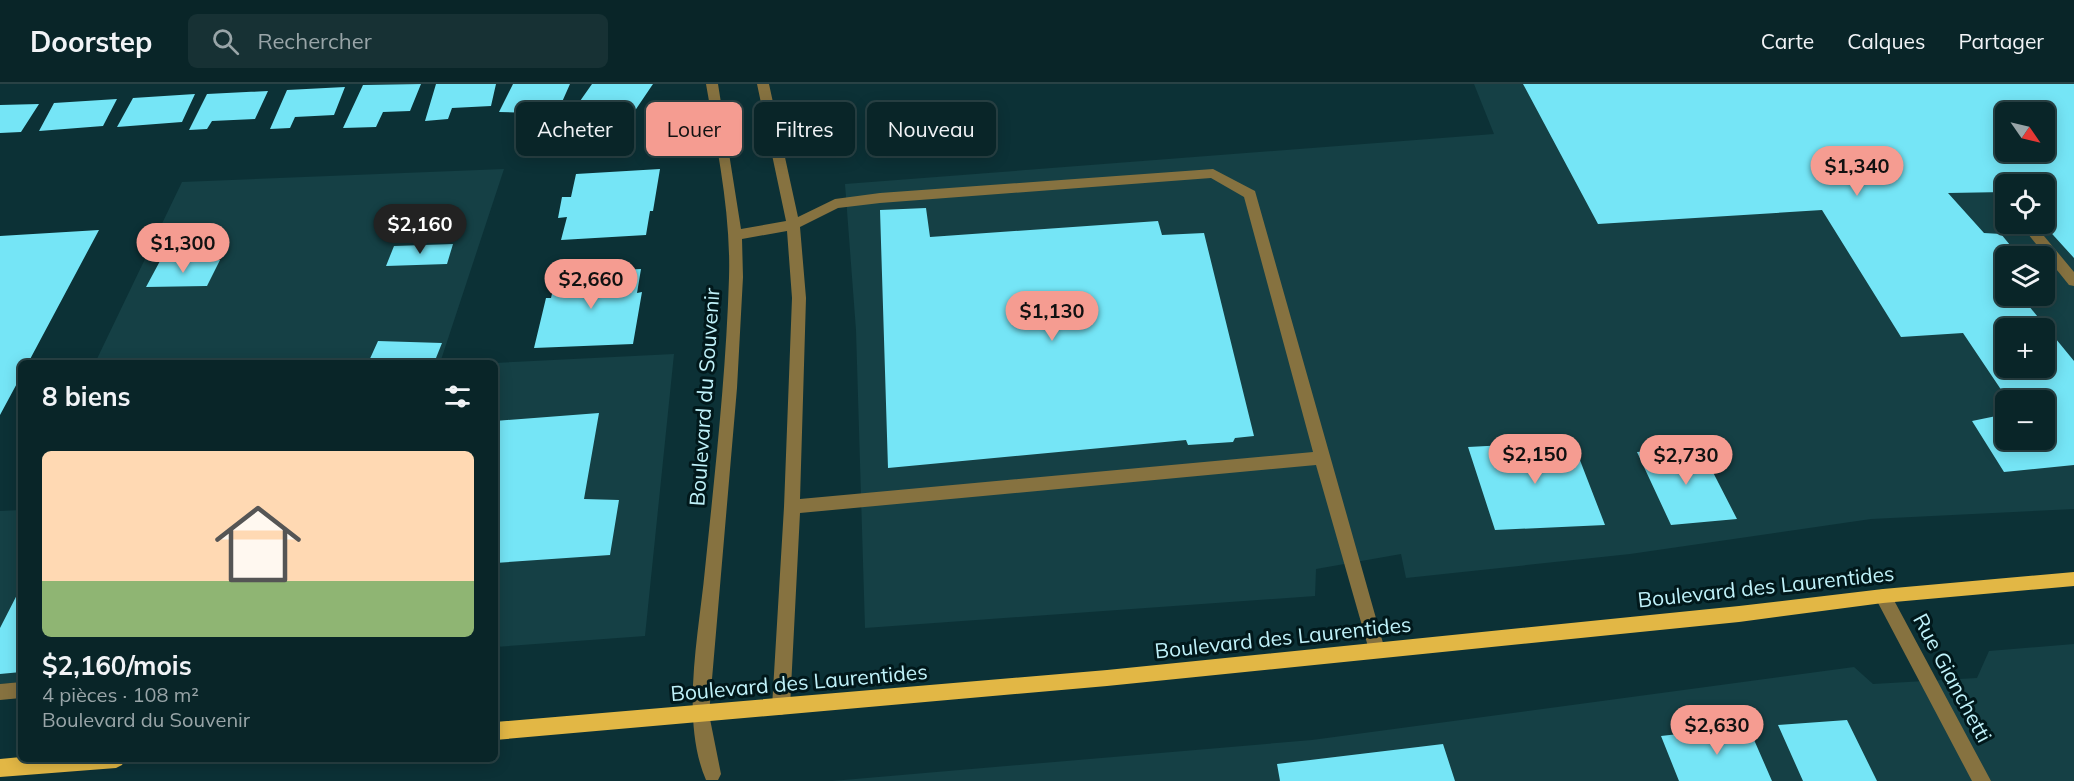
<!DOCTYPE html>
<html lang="fr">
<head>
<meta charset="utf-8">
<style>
	:root { --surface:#092528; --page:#173134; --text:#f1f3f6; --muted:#99a5a8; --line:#294245; --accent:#f59c91 }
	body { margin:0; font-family:Mulish,sans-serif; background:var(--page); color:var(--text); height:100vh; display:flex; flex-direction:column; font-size:22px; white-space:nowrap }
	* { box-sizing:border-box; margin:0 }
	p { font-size:20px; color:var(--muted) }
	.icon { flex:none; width:33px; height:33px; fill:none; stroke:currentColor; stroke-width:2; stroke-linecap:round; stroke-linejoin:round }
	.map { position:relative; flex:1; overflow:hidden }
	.drawer { position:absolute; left:18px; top:276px; width:480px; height:402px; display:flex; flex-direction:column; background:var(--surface); border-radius:9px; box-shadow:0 3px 15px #0003,0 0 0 2px var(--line) }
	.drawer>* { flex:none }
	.hud { position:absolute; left:516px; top:18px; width:570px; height:54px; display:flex; gap:12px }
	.needle { width:39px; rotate:124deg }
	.buttons { position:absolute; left:1995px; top:18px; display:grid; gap:12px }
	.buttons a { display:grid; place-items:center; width:60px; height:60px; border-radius:9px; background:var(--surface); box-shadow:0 3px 15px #0003,0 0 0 2px var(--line); font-size:30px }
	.price { position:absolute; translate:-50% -51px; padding:0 14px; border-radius:21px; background:var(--accent); color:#111; font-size:20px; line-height:39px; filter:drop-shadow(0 2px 3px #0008) }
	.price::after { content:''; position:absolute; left:50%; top:36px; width:18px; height:14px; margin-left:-9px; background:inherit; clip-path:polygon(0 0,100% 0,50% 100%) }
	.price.selected { background:#222; color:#fff }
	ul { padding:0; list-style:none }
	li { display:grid; align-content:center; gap:12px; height:318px; padding:0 24px }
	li+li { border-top:2px solid var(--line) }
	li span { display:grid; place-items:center; height:186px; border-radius:9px; color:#555 }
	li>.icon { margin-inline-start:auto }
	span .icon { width:108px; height:108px; fill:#fffc; stroke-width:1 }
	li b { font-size:26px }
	h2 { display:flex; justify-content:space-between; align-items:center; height:72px; padding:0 24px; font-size:26px }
	.pill { padding:0 21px; border-radius:9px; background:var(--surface); box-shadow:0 3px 15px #0003,0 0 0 2px var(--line); font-size:21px; line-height:54px }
	.pill.selected { background:var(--accent); color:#111 }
	header { display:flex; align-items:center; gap:36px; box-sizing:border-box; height:84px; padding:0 30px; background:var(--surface); border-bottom:2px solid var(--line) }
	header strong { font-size:28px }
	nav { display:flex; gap:33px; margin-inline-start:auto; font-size:21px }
	.search { width:420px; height:54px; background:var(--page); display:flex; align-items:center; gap:15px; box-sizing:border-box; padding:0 21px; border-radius:9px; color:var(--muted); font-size:22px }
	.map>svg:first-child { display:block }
	.built { fill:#154045; fill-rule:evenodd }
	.building { fill:#75e5f6; fill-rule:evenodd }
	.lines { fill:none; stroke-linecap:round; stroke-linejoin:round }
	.minor { fill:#867240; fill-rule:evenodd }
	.major { fill:#e2b745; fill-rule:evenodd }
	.labels { text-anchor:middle; stroke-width:6; stroke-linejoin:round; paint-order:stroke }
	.street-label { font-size:21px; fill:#c0f2fa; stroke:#01181b }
</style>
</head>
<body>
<header>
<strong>Doorstep</strong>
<div class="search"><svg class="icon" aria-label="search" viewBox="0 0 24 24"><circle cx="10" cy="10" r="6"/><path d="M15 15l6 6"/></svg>Rechercher</div>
<nav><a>Carte</a><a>Calques</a><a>Partager</a></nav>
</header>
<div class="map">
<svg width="2074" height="697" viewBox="0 0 2074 697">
	<rect width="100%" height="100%" fill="#0c3136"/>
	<path class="built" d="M 1474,0 L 2074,0 L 2074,425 L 1871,435 L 1630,470 L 1406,494 L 1401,470 L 1316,485 L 1315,512 L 865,544 L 856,246 L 845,100 L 1494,50 ZM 2006,28 L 2044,28 L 2044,68 L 2006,68 ZM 2006,100 L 2044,100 L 2044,140 L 2006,140 ZM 2006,172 L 2044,172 L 2044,212 L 2006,212 ZM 2006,244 L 2044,244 L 2044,284 L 2006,284 ZM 2006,316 L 2044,316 L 2044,356 L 2006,356 Z
		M 504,85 L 440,279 L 95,279 L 182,98 Z
		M 674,270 L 645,552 L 495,563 L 495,279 Z
		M 21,426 L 21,598 L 0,600 L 0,427 Z
		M 2074,560 L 2074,697 L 832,697 L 1312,656 L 1854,583 L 1873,600 L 1977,594 L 1989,567 Z"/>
	<path class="building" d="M 421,0 L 410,27 L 383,28 L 376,43 L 343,44 L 363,1 Z
		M 436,0 L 496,0 L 491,22 L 452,24 L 448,35 L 425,37 Z
		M 513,0 L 570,0 L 562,18 L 539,17 L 534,29 L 499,28 Z
		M 592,0 L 653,0 L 628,37 L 573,27 Z
		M 1523,0 L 2074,0 L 2074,174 L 2044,141 L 2044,100 L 2006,100 L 2006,108 L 1948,109 L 1984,149 L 2001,150 L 2019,172 L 2006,172 L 2006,212 L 2041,212 L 2024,216 L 2074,277 L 2074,381 L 2004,388 L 1972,337 L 2006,330 L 2006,356 L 2044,356 L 2044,316 L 2008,316 L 1963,249 L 1901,253 L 1822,126 L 1598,140 ZM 2006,28 L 2044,28 L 2044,68 L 2006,68 ZM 2006,244 L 2044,244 L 2044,284 L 2006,284 Z
		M 345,3 L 334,31 L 295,33 L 290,44 L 270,45 L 287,6 Z
		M 268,7 L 255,35 L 212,37 L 207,45 L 189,46 L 207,10 Z
		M 195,10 L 182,38 L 117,43 L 133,14 Z
		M 117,15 L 103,42 L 39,47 L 54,19 Z
		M 39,20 L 21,48 L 0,49 L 0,21 Z
		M 660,85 L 653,127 L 650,127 L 646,151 L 561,156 L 567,133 L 558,134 L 562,113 L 571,113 L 576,90 Z
		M 926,124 L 930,153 L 1158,137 L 1162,151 L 1204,149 L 1254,352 L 1235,354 L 1233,358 L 1188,361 L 1186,356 L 888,384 L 880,126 Z
		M 99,146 L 28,279 L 21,279 L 21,292 L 0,331 L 0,152 Z
		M 453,160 L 447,180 L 386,182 L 394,162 Z
		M 220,176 L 207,202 L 146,203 L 160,177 Z
		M 641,185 L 637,209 L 642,208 L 633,260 L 534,264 L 546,214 L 551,214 L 557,189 Z
		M 378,257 L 442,259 L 434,279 L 368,279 Z
		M 599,329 L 584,415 L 619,416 L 610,471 L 495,479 L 495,337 Z
		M 1571,353 L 1605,441 L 1495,446 L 1468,363 L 1506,361 L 1505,356 Z
		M 1700,363 L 1737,435 L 1671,441 L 1637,368 Z
		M 21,503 L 21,588 L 0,590 L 0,544 Z
		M 1847,636 L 1877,697 L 1803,697 L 1778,641 Z
		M 1748,642 L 1772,697 L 1679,697 L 1661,652 Z
		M 1443,660 L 1455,697 L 1280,697 L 1277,680 Z"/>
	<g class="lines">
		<path class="minor" d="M 706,0 L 718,0 L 741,145 L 786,137 L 757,0 L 769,0 L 798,133 L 835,115 L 880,109 L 1213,85 L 1255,107 L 1385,566 L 1383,572 L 1377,574 L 1371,572 L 1369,566 L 1316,381 L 800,429 L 790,623 L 787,629 L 781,631 L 775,629 L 772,623 L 784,423 L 792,214 L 787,147 L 742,155 L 743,193 L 737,304 L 709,630 L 721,690 L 718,696 L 706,696 C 680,636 699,549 705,485 C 715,388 726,291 729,194 C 731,129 717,64 706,0 ZM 1211,94 L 1244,113 L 1313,368 L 800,415 L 806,214 L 800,143 L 838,124 L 880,119 Z
			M 2020,140 L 2034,140 L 2074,188 L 2074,202 L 2069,201 Z
			M 1883,505 L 1889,507 L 1991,697 L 1972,697 L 1877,517 L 1875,512 L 1877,507 Z
			M 21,598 L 21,614 L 0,616 L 0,600 Z"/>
		<path class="major" d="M 2074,488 L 2074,502 L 1883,519 L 1739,538 L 1107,602 L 495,656 L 495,638 L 1107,586 L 1739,522 L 1883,505 Z
			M 21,673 L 21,675 L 125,675 L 122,681 L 116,684 L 0,693 L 0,675 Z"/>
	</g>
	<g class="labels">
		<g class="street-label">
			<text transform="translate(705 313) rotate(-86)" y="7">Boulevard du Souvenir</text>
			<text transform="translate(1766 503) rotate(-6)" y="7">Boulevard des Laurentides</text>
			<text transform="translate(1283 554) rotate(-6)" y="7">Boulevard des Laurentides</text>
			<text transform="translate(1952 594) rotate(62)" y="7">Rue Gianchetti</text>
			<text transform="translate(799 599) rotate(-5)" y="7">Boulevard des Laurentides</text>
		</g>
	</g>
</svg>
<div class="buttons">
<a><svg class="needle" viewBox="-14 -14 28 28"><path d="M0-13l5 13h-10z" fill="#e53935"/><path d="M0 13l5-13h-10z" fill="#99a5a8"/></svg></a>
<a><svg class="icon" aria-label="locate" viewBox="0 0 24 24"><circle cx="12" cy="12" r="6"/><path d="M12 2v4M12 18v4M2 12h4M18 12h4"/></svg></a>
<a><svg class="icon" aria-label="layers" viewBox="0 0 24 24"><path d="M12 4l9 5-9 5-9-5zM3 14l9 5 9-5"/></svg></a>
<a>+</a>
<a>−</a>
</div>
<b class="price" style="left:1857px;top:113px">$1,340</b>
<b class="price selected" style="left:420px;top:171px">$2,160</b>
<b class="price" style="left:183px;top:190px">$1,300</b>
<b class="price" style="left:591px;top:226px">$2,660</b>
<b class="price" style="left:1052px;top:258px">$1,130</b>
<b class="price" style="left:1535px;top:401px">$2,150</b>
<b class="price" style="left:1686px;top:402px">$2,730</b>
<b class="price" style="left:1717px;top:672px">$2,630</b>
<div class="hud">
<a class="pill">Acheter</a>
<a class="pill selected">Louer</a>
<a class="pill">Filtres</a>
<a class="pill">Nouveau</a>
</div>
<section class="drawer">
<h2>8 biens<svg class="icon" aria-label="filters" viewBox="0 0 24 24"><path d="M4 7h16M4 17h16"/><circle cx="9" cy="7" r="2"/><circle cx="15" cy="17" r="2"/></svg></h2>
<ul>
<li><span style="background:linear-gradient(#ffd9b3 70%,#8fb573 0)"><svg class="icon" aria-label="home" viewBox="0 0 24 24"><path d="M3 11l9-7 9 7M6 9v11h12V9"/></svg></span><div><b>$2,160/mois</b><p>4 pièces · 108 m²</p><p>Boulevard du Souvenir</p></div></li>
</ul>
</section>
</div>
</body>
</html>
